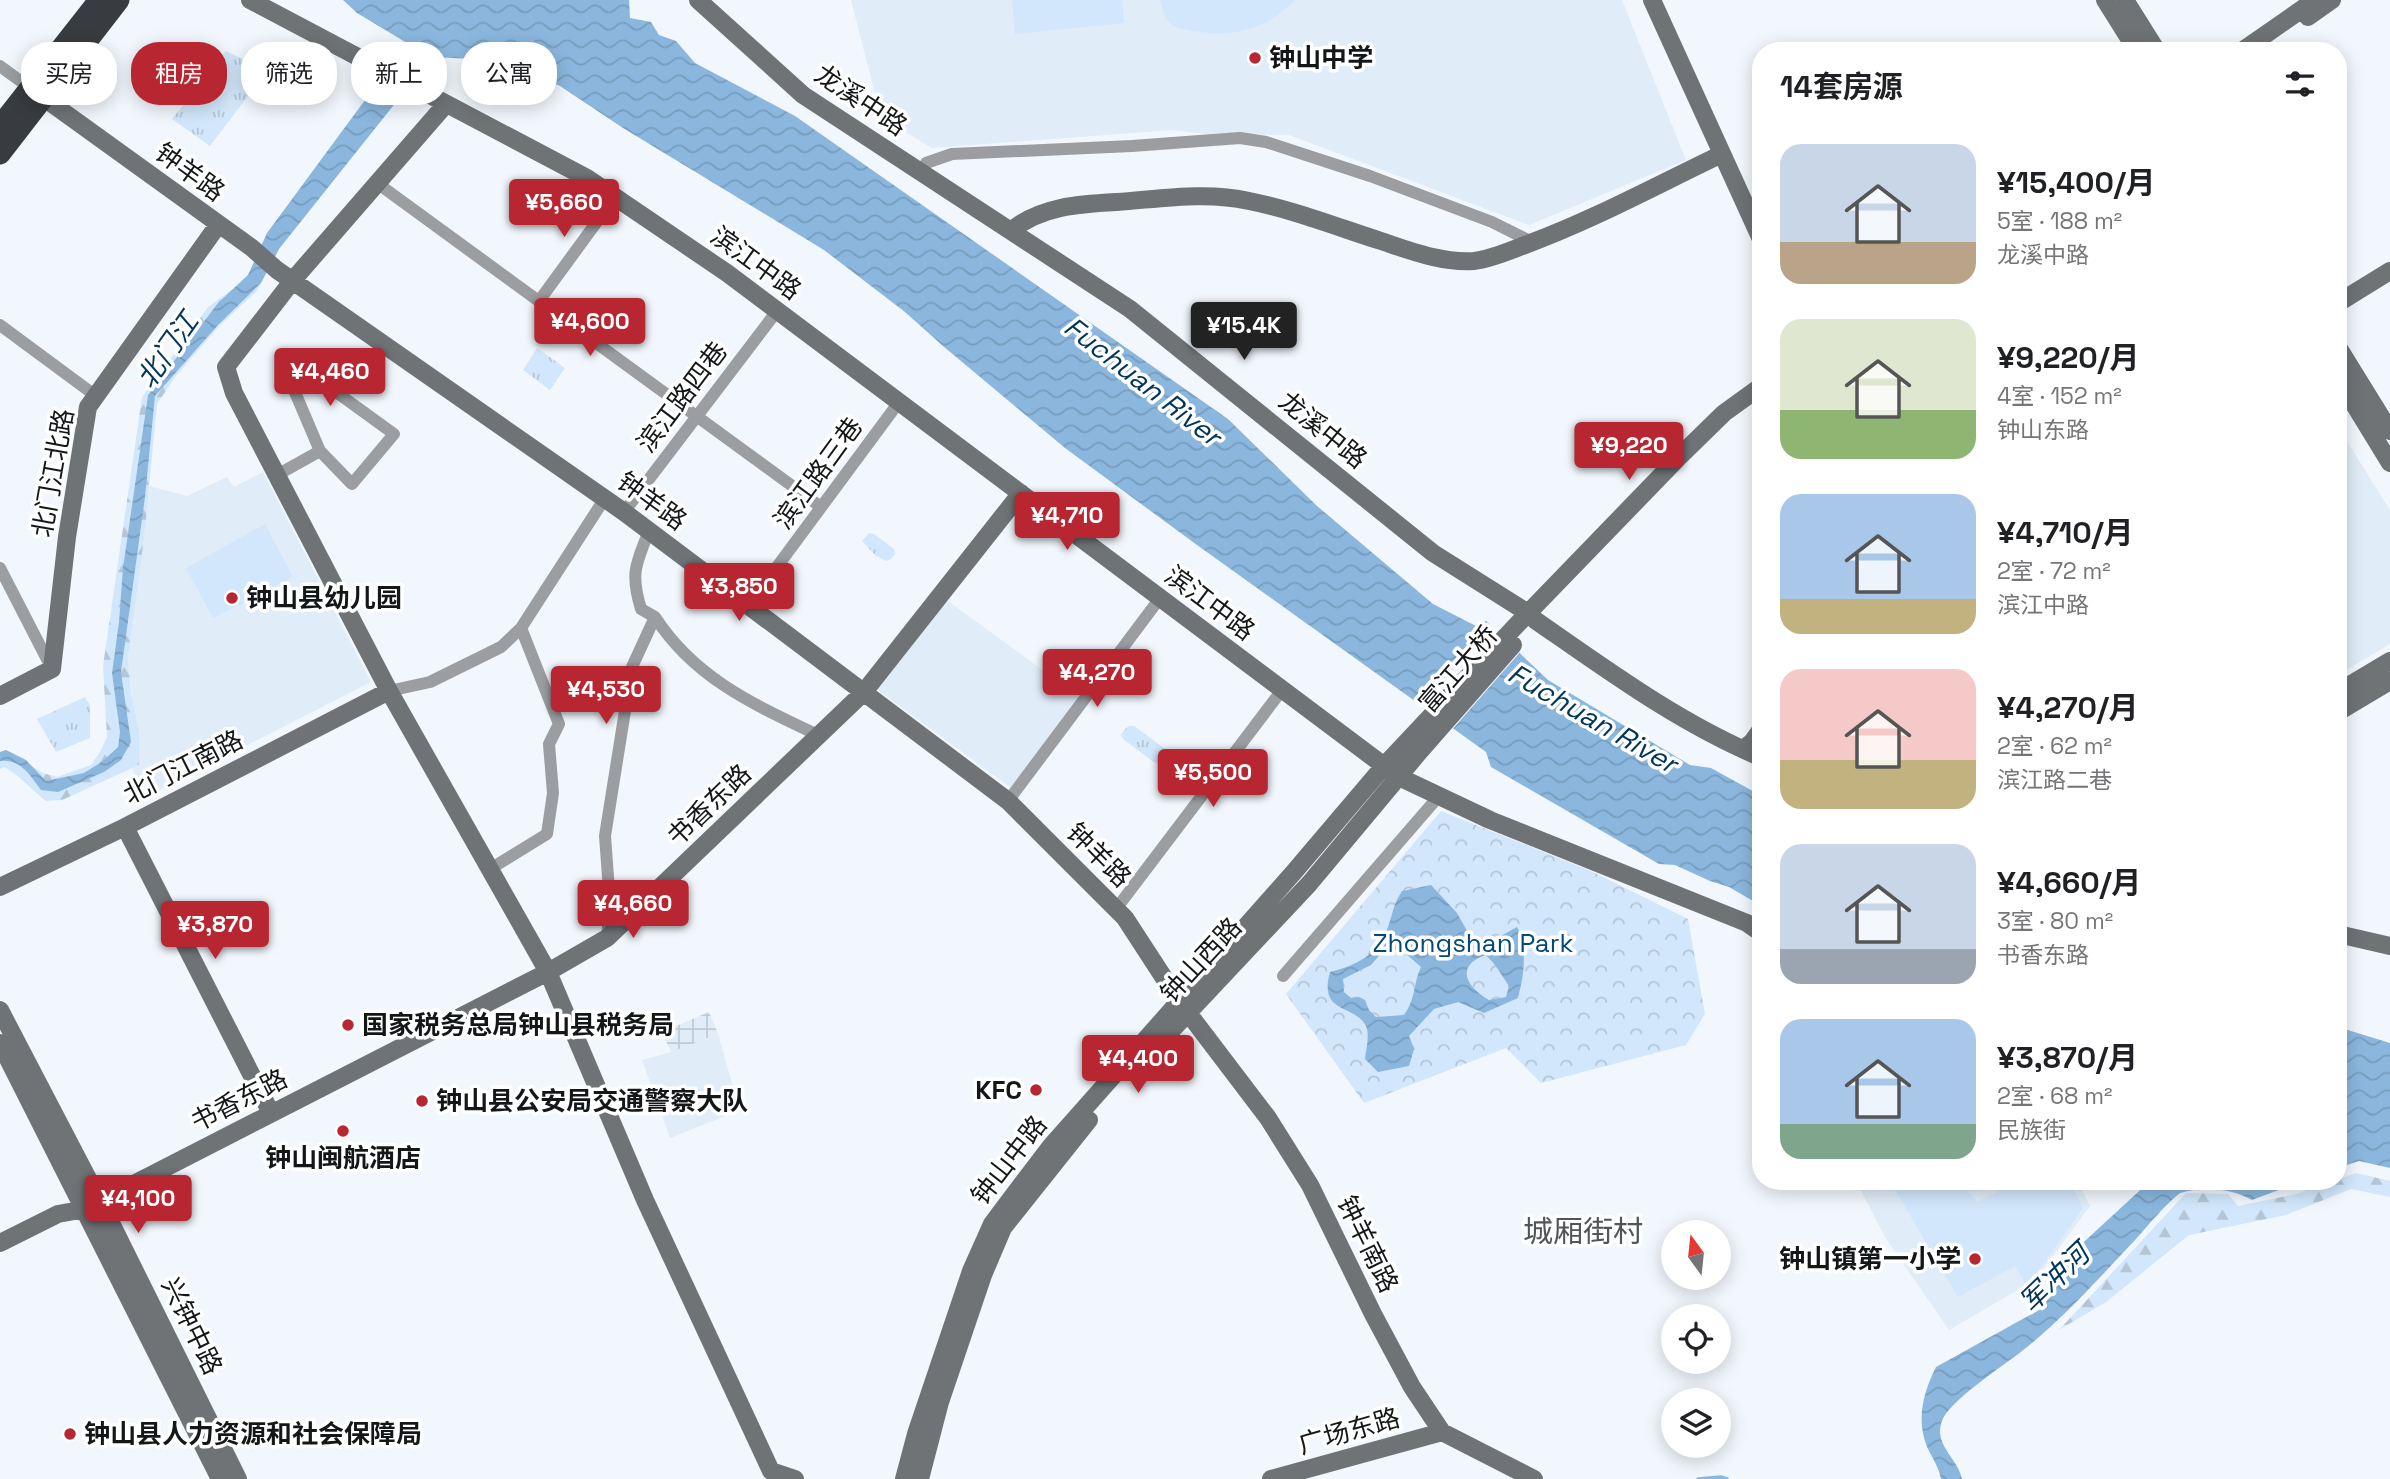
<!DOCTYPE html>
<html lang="zh">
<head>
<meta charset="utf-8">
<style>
	:root { --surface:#fff; --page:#f2f2f2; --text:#202124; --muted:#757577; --accent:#b72631 }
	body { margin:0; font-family:"Space Grotesk","Noto Sans SC",sans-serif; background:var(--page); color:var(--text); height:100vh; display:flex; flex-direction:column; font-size:26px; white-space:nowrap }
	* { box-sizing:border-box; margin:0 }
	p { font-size:23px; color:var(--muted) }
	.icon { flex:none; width:38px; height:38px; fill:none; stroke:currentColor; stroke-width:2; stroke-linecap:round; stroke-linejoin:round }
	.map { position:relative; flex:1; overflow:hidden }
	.drawer { position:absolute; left:1752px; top:42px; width:595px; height:1148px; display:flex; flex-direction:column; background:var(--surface); border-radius:28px; box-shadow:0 4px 18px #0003 }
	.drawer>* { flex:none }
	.hud { position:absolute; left:21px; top:42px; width:665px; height:63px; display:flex; gap:14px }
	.needle { width:46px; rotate:345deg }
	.fabs { position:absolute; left:1661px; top:1220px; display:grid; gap:14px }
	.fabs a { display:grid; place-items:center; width:70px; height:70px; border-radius:50%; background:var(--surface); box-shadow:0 4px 18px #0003; font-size:35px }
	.price { position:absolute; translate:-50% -60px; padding:0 16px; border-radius:7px; background:var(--accent); color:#fff; font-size:23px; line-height:46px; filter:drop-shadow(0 2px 4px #0008) }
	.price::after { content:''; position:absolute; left:50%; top:42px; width:21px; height:16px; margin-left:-10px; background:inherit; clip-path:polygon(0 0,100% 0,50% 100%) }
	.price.selected { background:#222; color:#fff }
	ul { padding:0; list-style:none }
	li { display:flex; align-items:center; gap:21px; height:175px; padding:0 28px }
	li span { display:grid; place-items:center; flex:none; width:196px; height:140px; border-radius:21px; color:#555 }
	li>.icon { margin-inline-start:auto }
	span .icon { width:84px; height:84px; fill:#fffc; stroke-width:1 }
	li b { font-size:30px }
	h2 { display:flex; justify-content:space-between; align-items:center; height:84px; padding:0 28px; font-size:30px }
	.chip { padding:0 24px; border-radius:28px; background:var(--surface); box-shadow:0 4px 18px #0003; font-size:24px; line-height:63px }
	.chip.selected { background:var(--accent); color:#fff }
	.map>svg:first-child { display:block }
	.built { fill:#e0ecf7 }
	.industrial { fill:url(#industrial-grid) }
	.grass { fill:url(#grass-tufts) }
	.forest { fill:url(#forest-firs) }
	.park { fill:url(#park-crowns) }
	.garden { fill:#d2e7fb }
	.water { fill:url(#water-waves); fill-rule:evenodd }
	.pier { fill:#f1f7fd }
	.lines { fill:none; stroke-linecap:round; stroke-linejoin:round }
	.stream { stroke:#8bb7de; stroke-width:3.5 }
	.street { stroke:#9b9da0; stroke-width:12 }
	.secondary { stroke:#6f7376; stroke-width:18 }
	.highway { stroke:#383c41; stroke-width:21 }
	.poi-dot { fill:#b72631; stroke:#fff; stroke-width:2.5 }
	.labels { text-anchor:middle; stroke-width:7; stroke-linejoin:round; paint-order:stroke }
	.poi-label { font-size:26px; font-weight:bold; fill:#141718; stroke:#fff; text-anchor:start }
	.street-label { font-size:26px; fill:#141718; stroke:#fff }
	.park-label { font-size:26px; fill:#004979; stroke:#fff }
	.water-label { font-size:28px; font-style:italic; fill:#01365a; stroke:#fff }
	.quarter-label { font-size:30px; fill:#50555a; stroke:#fff }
</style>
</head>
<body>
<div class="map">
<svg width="2390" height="1479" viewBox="0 0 2390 1479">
	<defs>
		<pattern id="industrial-grid" width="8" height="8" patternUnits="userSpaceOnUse" patternTransform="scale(1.75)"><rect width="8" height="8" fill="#e0ecf7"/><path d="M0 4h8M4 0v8" fill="none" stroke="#bfcad3"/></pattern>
		<pattern id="grass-tufts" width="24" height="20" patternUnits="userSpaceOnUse" patternTransform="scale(1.75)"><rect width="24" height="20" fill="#d2e7fb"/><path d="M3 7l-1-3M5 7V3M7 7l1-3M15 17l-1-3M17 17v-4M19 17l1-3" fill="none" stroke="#b3c5d6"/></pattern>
		<pattern id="forest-firs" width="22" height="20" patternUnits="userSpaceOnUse" patternTransform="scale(1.75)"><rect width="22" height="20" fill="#d2e7fb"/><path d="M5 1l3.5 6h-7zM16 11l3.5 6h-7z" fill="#b3c5d6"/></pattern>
		<pattern id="park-crowns" width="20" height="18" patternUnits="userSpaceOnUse" patternTransform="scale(1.75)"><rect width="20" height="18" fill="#d2e7fb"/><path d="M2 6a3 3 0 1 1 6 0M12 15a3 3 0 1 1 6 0" fill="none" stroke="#b3c5d6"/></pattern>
		<pattern id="water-waves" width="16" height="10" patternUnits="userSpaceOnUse" patternTransform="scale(1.75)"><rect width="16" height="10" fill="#8bb7de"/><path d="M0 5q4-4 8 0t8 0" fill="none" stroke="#779dbe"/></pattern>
	</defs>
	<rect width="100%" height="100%" fill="#f1f7fd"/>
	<path class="built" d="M 851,0 L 1622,0 L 1686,160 L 1529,225 L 1289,135 L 1207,134 L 1172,130 L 932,148 L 881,117 Z
		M 2338,427 L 2390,510 L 2390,644 L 2338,675 Z
		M 263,472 L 371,682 L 146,797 L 132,768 L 139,765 L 128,658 L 149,486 L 187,496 L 227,477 L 234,487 Z
		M 945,599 L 1080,697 L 1011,788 L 874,687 Z
		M 718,1034 L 737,1101 L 730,1114 L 670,1138 L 642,1060 L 671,1052 Z
		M 1856,1181 L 2077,1181 L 2090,1206 L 2035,1280 L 1949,1330 L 1885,1237 Z"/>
	<path class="industrial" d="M 709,1012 L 718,1034 L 671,1052 L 662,1032 Z"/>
	<path class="grass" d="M 226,51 L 267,71 L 210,146 L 172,119 Z
		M 537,348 L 565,368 L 550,390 L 523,370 Z
		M 869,533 L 874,534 L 894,549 L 895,554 L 891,559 L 886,561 L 876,556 L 862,541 Z
		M 85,697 L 90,705 L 90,738 L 56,752 L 37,719 Z
		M 1129,726 L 1134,726 L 1168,751 L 1169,760 L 1155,763 L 1123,739 L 1121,735 L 1124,730 Z"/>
	<path class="forest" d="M 248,275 L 261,283 L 256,292 L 220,325 L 175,377 L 157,404 L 144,538 L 128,658 L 131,692 L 139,733 L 139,765 L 62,800 L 46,801 C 35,793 13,769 3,767 L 0,769 L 0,752 L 6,750 L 43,773 L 57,777 L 91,765 L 101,750 L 107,737 L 103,666 L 142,397 L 208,307 L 237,286 Z
		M 2356,1173 L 2390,1181 L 2390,1197 L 2351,1189 L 2286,1215 L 2189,1235 L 2106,1302 L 2059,1330 L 2186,1193 L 2228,1194 L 2238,1206 L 2296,1194 Z"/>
	<path class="park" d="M 1441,811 L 1593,872 L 1688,919 L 1705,1014 L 1686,1045 L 1541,1083 L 1506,1048 L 1364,1103 L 1286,994 Z"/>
	<path class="garden" d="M 1012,0 L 1122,0 L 1124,23 L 1015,34 Z
		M 1160,0 L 1295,0 C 1269,27 1238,37 1202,32 C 1175,29 1166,28 1160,0 Z
		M 265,524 L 293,577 L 213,618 L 186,568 Z
		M 1890,1181 L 1961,1181 L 1977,1202 L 2018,1181 L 2069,1181 L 2083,1208 L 2031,1281 L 2025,1283 L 2015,1266 L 1958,1297 Z"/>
	<path class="water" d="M 343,0 L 629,0 L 630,18 L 651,22 L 659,35 L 676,41 L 695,63 L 795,116 L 1228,419 L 1317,506 L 1433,604 L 1476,626 L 1486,621 L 1548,680 L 1690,765 L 1711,768 L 1760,795 L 1760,905 L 1729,887 L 1710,881 L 1675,865 L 1659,864 L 1491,767 L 1486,752 L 1197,545 L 1065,448 L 943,346 L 905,312 L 824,250 L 623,128 L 560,86 L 494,60 L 432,57 L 279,249 L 261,283 L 218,325 L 155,396 L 145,497 L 121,672 L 131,742 L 121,760 L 104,772 L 58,792 L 41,790 C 30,775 20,758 0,761 L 0,752 L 6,750 L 26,760 L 46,781 L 84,773 L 103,761 L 118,747 L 120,732 L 112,673 L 119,622 L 123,568 L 148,395 L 218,303 L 248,275 L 267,233 L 407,43 L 357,13 Z
		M 1431,885 L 1457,913 L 1470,936 L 1481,947 L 1517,927 C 1528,950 1524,974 1518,998 L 1484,1013 L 1458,1002 L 1434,1009 L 1409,1036 L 1414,1049 L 1409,1066 L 1378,1072 L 1365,1059 C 1366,1049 1370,1036 1366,1026 C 1355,1004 1318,1015 1330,972 C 1357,965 1378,955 1388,927 C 1393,913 1393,905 1402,891 ZM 1391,948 L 1405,953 L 1421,967 C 1413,984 1416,999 1404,1015 L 1376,1017 L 1369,1010 L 1365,1000 L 1359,997 L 1351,998 L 1344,992 L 1343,979 L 1371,965 L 1384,950 ZM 1485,955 C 1495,962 1502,976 1509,986 L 1506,997 L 1489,1000 C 1467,987 1454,967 1485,955 Z
		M 2338,1027 L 2390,1043 L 2390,1168 L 2359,1161 L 2338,1168 Z
		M 2150,1181 L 2303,1181 L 2252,1200 C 2231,1188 2203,1186 2180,1193 C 2164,1206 2150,1223 2136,1239 C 2099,1278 2064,1318 2022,1351 C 2003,1366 1949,1401 1942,1421 C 1933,1445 1958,1458 1962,1479 L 1941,1479 C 1939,1469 1935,1462 1930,1453 C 1915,1424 1922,1395 1936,1367 L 2041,1309 L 2051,1295 L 2073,1252 Z"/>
	<path class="pier" d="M 1493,622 L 1522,650 L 1451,731 L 1418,708 Z"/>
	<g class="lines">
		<path class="stream" d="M 1698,1479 L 1721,1477 L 1727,1479"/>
		<path class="street" d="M 0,66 L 30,88
			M 926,163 L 952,154 L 1132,146 L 1240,138 L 1266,142 L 1370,176 L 1492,222 L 1532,242
			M 377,183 L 821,507
			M 539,301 L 615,197
			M 0,325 L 96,396
			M 277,475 L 320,451 L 294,390 L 295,376 L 303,373 L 314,376 L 394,434 L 352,484 L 320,451
			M 624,512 L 777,311
			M 0,568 L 51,667
			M 748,606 L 899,402
			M 655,617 C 695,679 755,705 820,736
			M 389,691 L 430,682 L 501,647 L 521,628 L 605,498
			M 1008,801 L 1160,598
			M 490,869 L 547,834 L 553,793 L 549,744 L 559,724 L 521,628
			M 1116,909 L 1282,690
			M 607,938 L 610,904 L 605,836 L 632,667 L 655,617 L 641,609 C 630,573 636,564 649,531
			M 1283,976 L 1439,796"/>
		<path class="secondary" d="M 250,0 L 587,178 L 727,273 L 1399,777 L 1490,820 L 1747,923 L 1760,932
			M 698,0 L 803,95 L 1130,309 L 1433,553 L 1528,613 L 1535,620 C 1607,670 1679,723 1760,757
			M 1652,0 L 1760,237
			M 2105,0 L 2137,51
			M 2125,0 L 2157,51
			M 2308,17 L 2332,0
			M 2242,51 L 2315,0
			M 33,90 L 252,248 L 277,270 L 624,512 L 1008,801 L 1125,918 L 1179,1001 L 1268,1118 L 1310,1185 L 1373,1314 L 1412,1387 L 1442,1432 L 1534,1479
			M 446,104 L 293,280 L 226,367 L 234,393 L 389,691 L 548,972 L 645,1200 L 771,1471 L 795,1479
			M 1011,231 C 1040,206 1080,204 1117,202 C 1160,199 1206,191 1249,201 C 1294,210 1337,227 1381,241 C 1411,251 1442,263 1474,261 C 1491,259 1509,251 1525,245 C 1593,220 1657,185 1722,154
			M 2338,303 L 2390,271
			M 2338,347 L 2390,431
			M 2338,378 L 2390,463
			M 2338,692 L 2390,661
			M 0,696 L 52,669 L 67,537 L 88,407 L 218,225
			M 2338,712 L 2390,681
			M 1743,749 L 1752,742 L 1760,731
			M 125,827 L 271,1113
			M 0,887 L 125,827 L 389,691
			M 2338,934 L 2390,946
			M 0,1010 L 110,1221 L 238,1479
			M 0,1043 L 220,1479
			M 1138,1066 L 1309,884 L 1420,751 L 1513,645
			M 0,1243 L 58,1214 L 85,1209 L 548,972 L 607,938 L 864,692 L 1021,493
			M 904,1479 L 916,1434 L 971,1271 L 992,1224 L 1022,1184 L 1051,1146 L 1294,872 L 1384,766 L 1528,613 L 1680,456 L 1724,413 L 1760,387
			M 920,1479 L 940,1402 L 983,1275 L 1003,1228 L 1089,1120
			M 1271,1479 L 1442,1432"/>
		<path class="highway" d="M 0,126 L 99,0
			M 0,154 L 119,0"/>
	</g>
	<g class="poi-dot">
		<circle cx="1255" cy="58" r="7"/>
		<circle cx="232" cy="598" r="7"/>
		<circle cx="348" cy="1025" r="7"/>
		<circle cx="1036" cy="1090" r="7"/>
		<circle cx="422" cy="1101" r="7"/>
		<circle cx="343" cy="1131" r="7"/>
		<circle cx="1975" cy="1259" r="7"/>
		<circle cx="70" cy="1434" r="7"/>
	</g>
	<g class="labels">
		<g class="poi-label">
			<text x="1269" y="67">钟山中学</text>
			<text x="246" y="607">钟山县幼儿园</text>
			<text x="362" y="1034">国家税务总局钟山县税务局</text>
			<text x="1022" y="1099" text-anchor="end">KFC</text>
			<text x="436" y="1110">钟山县公安局交通警察大队</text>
			<text x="343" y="1167" text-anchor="middle">钟山闽航酒店</text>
			<text x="1961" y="1268" text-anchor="end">钟山镇第一小学</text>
			<text x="84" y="1443">钟山县人力资源和社会保障局</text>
		</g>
		<g class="street-label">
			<text transform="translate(861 100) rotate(34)" y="9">龙溪中路</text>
			<text transform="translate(190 172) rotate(36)" y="9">钟羊路</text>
			<text transform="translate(756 263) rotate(36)" y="9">滨江中路</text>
			<text transform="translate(682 397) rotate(-53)" y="9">滨江路四巷</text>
			<text transform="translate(1323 430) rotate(39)" y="9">龙溪中路</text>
			<text transform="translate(53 473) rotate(-80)" y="9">北门江北路</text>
			<text transform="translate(818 473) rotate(-54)" y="9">滨江路三巷</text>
			<text transform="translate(652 501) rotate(36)" y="9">钟羊路</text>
			<text transform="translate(1210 603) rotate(37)" y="9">滨江中路</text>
			<text transform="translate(1458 669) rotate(-49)" y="9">富江大桥</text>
			<text transform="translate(183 767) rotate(-27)" y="9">北门江南路</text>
			<text transform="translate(709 805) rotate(-44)" y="9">书香东路</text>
			<text transform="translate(1099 855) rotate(45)" y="9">钟羊路</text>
			<text transform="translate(1201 960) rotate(-47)" y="9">钟山西路</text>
			<text transform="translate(239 1100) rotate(-27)" y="9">书香东路</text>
			<text transform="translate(1009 1160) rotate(-52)" y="9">钟山中路</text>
			<text transform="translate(1368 1244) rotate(64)" y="9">钟羊南路</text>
			<text transform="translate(192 1326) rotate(64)" y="9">兴钟中路</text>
			<text transform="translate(1349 1431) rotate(-16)" y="9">广场东路</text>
		</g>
		<g class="park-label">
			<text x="1473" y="952">Zhongshan Park</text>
		</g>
		<g class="water-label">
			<text transform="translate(167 350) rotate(-55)" y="10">北门江</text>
			<text transform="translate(1143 381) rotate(38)" y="10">Fuchuan River</text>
			<text transform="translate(1593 718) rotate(30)" y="10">Fuchuan River</text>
			<text transform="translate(2054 1278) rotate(-44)" y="10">军冲河</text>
		</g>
		<g class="quarter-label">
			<text x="1583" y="1242">城厢街村</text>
		</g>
	</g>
</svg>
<div class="fabs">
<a><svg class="needle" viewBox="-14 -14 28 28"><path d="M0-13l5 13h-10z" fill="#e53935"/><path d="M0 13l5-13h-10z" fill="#757577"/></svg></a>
<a><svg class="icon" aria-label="locate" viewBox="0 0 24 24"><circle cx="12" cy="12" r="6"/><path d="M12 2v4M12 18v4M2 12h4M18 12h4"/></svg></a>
<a><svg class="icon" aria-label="layers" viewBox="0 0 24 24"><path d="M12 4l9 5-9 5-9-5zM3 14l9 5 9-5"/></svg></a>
</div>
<b class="price" style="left:564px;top:239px">¥5,660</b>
<b class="price" style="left:590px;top:358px">¥4,600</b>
<b class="price selected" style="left:1244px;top:362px">¥15.4K</b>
<b class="price" style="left:330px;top:408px">¥4,460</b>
<b class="price" style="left:1629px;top:482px">¥9,220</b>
<b class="price" style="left:1067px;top:552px">¥4,710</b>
<b class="price" style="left:739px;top:623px">¥3,850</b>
<b class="price" style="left:1097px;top:709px">¥4,270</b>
<b class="price" style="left:606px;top:726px">¥4,530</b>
<b class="price" style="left:1213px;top:809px">¥5,500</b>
<b class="price" style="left:633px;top:940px">¥4,660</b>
<b class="price" style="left:215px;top:961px">¥3,870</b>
<b class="price" style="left:1138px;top:1095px">¥4,400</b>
<b class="price" style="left:138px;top:1235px">¥4,100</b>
<div class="hud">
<a class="chip">买房</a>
<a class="chip selected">租房</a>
<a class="chip">筛选</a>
<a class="chip">新上</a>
<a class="chip">公寓</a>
</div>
<section class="drawer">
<h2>14套房源<svg class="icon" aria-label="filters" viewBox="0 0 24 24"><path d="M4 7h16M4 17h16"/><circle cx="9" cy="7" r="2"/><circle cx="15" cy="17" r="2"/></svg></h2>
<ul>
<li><span style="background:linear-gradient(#c9d6e8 70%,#b9a48a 0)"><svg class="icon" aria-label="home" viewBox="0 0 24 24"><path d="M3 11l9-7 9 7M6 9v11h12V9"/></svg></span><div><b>¥15,400/月</b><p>5室 · 188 m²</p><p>龙溪中路</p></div></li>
<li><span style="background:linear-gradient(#dfe7d0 65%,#8fb573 0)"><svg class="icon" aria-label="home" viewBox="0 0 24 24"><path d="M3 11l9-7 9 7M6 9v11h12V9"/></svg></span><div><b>¥9,220/月</b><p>4室 · 152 m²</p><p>钟山东路</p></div></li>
<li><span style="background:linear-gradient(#a9c7e8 75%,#c2b280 0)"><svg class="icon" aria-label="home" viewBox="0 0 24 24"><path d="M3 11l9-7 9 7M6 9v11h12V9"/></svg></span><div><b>¥4,710/月</b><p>2室 · 72 m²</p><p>滨江中路</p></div></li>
<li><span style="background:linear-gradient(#f6c9c9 65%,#c2b280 0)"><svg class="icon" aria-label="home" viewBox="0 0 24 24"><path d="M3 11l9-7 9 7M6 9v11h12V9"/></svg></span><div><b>¥4,270/月</b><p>2室 · 62 m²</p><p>滨江路二巷</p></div></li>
<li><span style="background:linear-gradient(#c9d6e8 75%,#9aa5b1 0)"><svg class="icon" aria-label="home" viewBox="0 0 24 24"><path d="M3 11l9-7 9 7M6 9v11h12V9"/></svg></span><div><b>¥4,660/月</b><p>3室 · 80 m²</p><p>书香东路</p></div></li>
<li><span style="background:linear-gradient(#a9c7e8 75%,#7fa58c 0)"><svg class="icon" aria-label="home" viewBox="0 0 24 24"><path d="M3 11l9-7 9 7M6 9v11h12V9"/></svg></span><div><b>¥3,870/月</b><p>2室 · 68 m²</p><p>民族街</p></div></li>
</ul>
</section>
</div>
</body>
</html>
